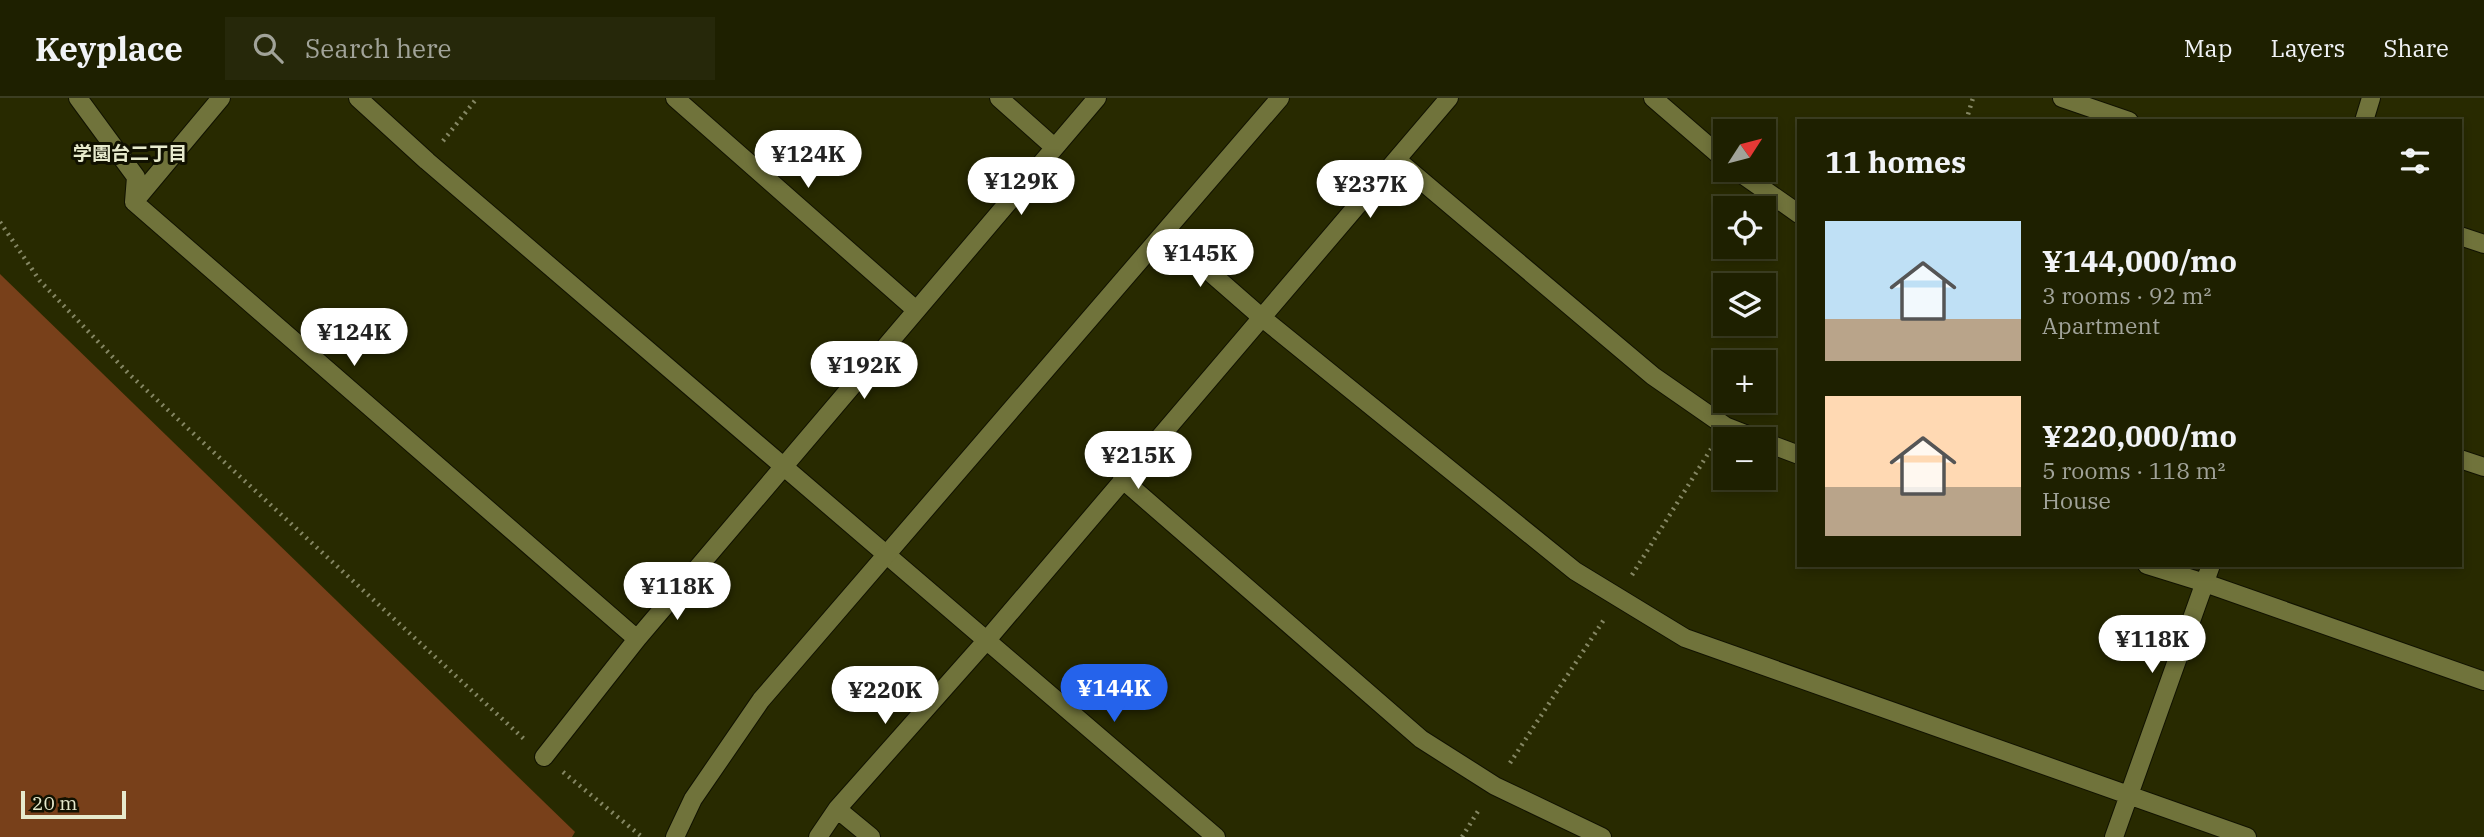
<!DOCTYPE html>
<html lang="en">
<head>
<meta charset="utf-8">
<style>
	:root { --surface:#1e2000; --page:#26280a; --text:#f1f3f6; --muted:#a1a399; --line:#3c3e22; --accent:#2563eb }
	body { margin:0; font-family:"IBM Plex Serif","Noto Sans JP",serif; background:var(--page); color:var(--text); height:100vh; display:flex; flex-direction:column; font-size:26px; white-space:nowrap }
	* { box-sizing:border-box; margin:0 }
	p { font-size:23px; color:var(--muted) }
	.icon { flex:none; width:38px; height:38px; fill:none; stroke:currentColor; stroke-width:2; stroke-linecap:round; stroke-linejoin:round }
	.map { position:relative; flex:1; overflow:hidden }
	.side { position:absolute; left:1797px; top:21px; width:665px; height:448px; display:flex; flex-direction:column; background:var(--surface); border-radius:0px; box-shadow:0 4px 10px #0003,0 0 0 2px var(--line) }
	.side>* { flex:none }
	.needle { width:46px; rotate:54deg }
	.tools { position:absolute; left:1713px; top:21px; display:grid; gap:14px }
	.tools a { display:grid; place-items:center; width:63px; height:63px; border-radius:0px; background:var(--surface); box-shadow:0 4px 10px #0003,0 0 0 2px var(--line); font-size:35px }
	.scale { position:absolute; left:21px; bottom:18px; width:105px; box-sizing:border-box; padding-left:7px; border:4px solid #e7eacd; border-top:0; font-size:19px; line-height:24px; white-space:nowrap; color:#e7eacd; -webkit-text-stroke:5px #110; paint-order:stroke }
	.price { position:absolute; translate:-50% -60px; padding:0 16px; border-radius:24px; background:#fff; color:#222; font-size:23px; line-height:46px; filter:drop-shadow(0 2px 4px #0008) }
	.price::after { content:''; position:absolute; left:50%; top:42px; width:21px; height:16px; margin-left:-10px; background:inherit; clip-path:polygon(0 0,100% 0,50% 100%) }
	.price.on { background:var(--accent); color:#fff }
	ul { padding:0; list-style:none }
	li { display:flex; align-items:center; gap:21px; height:175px; padding:0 28px }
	li span { display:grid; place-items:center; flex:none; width:196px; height:140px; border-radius:0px; color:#555 }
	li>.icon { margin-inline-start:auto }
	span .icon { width:84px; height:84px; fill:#fffc; stroke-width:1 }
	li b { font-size:30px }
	h2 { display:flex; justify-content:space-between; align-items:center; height:84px; padding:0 28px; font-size:30px }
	header { display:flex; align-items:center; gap:42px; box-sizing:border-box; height:98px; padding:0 35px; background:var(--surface); border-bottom:2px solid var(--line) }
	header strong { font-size:33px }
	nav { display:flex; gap:38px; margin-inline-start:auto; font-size:24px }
	.search { width:490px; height:63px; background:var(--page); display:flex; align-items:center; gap:18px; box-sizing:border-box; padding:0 24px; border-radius:0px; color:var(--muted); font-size:26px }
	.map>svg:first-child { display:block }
	.forest { fill:#78401a }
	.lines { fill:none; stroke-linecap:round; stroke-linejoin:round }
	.minor-casing { stroke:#111200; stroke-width:20 }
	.tertiary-casing { stroke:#111200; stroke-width:20 }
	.path { stroke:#858763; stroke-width:4.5; stroke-dasharray:2 5; stroke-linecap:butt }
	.minor { stroke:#70733b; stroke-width:18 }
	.tertiary { stroke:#70733b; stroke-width:18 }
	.labels { text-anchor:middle; stroke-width:6; stroke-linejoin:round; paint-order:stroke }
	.neighbourhood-label { font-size:19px; font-weight:bold; fill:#e7eacd; stroke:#110 }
</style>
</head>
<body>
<header>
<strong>Keyplace</strong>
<div class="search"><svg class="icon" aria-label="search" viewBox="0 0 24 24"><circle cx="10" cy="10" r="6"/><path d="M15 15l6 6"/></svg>Search here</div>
<nav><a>Map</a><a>Layers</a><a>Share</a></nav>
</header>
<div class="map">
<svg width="2484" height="739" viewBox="0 0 2484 739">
	<rect width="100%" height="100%" fill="#282a00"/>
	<path class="forest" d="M 0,176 L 575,734 L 572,739 L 0,739 Z"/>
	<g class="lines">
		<g class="minor-casing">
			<path id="minor" d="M 78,0 L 136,79 L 134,104 L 637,541
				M 358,0 L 427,63 L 1216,739
				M 675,0 L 916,212
				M 999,0 L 1054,49
				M 1653,0 L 1726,63
				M 2062,0 L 2129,23
				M 2364,23 L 2371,0
				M 1397,62 L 1653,278 L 1725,328 L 1758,341
				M 1736,72 L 1799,116
				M 134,104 L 221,0
				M 1165,135 L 1260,218 L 1575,473 L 1685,540 L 2247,739
				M 2460,138 L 2484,146
				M 1764,344 L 1799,357
				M 2460,361 L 2484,369
				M 1122,381 L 1421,641 L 1495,688 L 1602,739
				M 2147,467 L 2205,485 L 2484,583
				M 544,659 L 637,541 L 1097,0
				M 837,711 L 871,739
				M 818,739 L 837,711 L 986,543 L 1449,0
				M 2114,739 L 2211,467"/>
		</g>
		<g class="tertiary-casing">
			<path id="tertiary" d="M 675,739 L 693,701 L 761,602 L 1280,0"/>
		</g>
		<path class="path" d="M 1966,23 L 1973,0
			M 443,43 L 477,0
			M 0,124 L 40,183 L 129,276 L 524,641
			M 1632,477 L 1711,351
			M 1510,665 L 1605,520
			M 563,674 L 642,739
			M 1462,739 L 1480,710"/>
		<use href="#minor" class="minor"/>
		<use href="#tertiary" class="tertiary"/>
	</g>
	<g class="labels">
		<g class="neighbourhood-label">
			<text x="130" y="62">学園台二丁目</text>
		</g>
	</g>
</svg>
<div class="tools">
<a><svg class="needle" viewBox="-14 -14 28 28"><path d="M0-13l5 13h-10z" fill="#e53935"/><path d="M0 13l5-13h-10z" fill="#a1a399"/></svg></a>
<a><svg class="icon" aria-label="locate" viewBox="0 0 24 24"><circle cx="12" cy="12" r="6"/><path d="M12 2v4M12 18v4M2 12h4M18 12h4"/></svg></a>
<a><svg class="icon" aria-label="layers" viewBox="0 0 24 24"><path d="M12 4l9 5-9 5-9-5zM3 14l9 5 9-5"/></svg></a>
<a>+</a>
<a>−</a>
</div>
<div class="scale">20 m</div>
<b class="price" style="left:808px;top:92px">¥124K</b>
<b class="price" style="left:1021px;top:119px">¥129K</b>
<b class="price" style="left:1370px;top:122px">¥237K</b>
<b class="price" style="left:1200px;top:191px">¥145K</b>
<b class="price" style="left:354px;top:270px">¥124K</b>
<b class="price" style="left:864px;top:303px">¥192K</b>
<b class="price" style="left:1138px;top:393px">¥215K</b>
<b class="price" style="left:677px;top:524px">¥118K</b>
<b class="price" style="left:2152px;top:577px">¥118K</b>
<b class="price on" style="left:1114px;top:626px">¥144K</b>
<b class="price" style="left:885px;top:628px">¥220K</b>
<section class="side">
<h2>11 homes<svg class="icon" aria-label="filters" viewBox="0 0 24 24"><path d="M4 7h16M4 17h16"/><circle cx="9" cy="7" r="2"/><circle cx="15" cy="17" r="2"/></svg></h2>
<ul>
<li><span style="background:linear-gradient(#bfe0f5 70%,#b9a48a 0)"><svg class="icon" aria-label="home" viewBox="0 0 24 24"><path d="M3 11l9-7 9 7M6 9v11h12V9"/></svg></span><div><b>¥144,000/mo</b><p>3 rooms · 92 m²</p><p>Apartment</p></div></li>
<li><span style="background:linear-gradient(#ffd9b3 65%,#b9a48a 0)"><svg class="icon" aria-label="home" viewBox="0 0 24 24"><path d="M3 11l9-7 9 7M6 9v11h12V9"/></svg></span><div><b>¥220,000/mo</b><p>5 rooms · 118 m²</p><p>House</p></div></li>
</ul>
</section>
</div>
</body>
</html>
